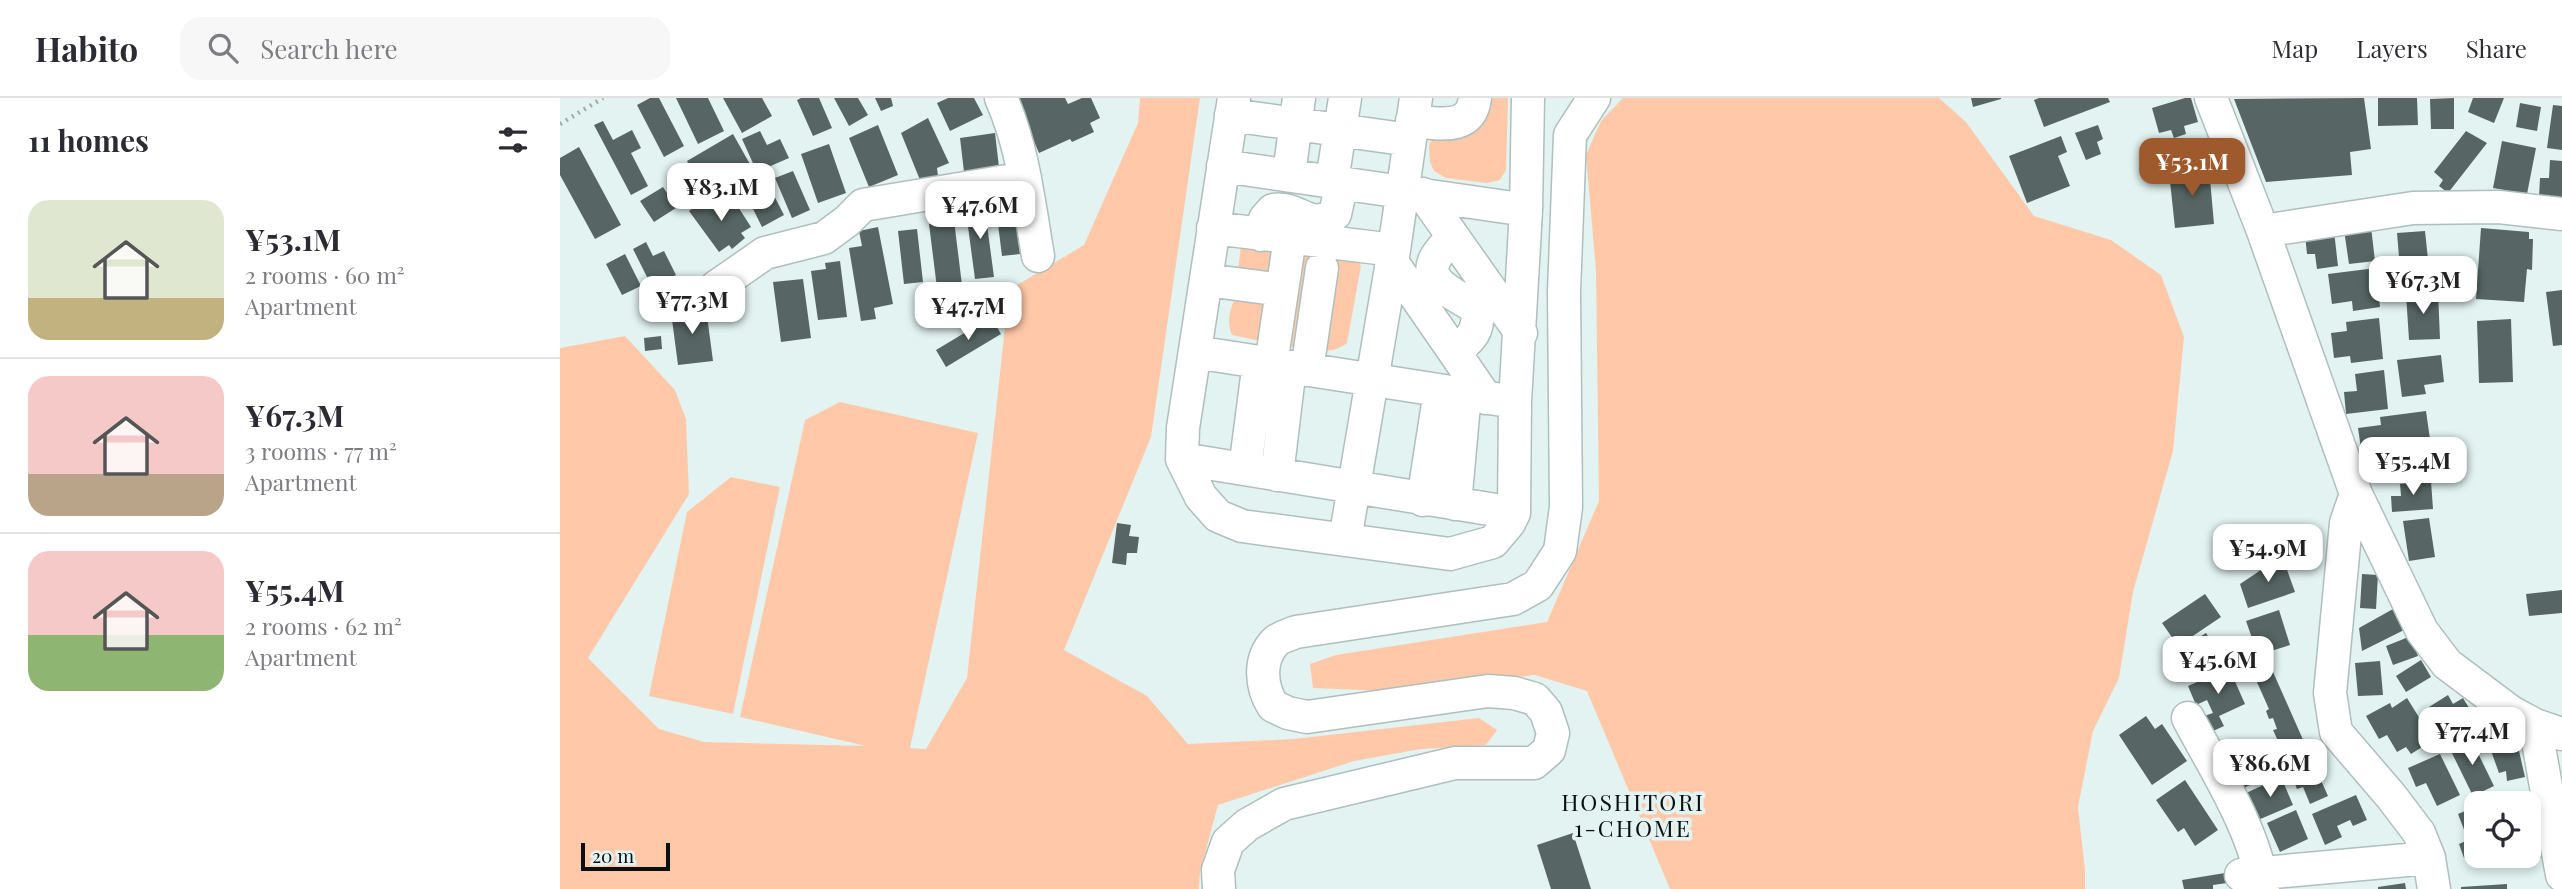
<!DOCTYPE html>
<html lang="en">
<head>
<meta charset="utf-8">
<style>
	:root { --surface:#fff; --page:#f7f7f7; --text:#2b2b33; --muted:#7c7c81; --line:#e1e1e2; --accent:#9e5a2c }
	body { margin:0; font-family:"Playfair Display",serif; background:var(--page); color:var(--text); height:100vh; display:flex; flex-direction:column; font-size:26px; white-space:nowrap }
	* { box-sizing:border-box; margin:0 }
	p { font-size:23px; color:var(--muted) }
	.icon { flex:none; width:38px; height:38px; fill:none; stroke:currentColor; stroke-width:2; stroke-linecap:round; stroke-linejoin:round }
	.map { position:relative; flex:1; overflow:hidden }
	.sheet { display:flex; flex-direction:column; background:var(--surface); width:560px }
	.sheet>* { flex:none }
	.tools { position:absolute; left:1904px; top:693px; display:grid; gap:14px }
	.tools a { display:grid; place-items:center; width:77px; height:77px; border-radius:14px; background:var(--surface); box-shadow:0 4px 10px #0003; font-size:35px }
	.scale { position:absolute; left:21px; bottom:18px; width:89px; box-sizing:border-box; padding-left:7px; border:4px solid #0a100f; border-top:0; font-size:19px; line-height:24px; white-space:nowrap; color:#0a100f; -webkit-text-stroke:5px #e2f3f1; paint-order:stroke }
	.price { position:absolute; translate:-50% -60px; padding:0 16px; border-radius:14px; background:#fff; color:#222; font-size:23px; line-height:46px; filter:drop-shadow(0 2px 4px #0008) }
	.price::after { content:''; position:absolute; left:50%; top:42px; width:21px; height:16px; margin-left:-10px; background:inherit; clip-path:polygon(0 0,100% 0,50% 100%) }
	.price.current { background:var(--accent); color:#fff }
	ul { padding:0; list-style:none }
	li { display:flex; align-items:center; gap:21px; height:175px; padding:0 28px }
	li+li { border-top:2px solid var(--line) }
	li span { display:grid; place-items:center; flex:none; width:196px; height:140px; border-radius:21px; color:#555 }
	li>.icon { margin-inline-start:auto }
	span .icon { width:84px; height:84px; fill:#fffc; stroke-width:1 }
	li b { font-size:30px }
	h2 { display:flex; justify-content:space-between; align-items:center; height:84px; padding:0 28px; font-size:30px }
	header { display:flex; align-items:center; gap:42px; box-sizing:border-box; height:98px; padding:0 35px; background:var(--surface); border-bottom:2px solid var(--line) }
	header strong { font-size:33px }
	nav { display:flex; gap:38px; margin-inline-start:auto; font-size:24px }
	.search { width:490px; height:63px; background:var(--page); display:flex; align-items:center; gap:18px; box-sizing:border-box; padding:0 24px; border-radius:21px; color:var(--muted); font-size:26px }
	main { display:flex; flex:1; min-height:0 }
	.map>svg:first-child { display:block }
	.green { fill:#ffc9a9 }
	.building { fill:#576664 }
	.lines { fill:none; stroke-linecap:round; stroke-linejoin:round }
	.minor-casing { stroke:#aebfbd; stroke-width:35 }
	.path { stroke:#9eacaa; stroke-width:4.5; stroke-dasharray:2 5; stroke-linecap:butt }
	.minor { stroke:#fff; stroke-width:32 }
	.labels { text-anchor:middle; stroke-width:7; stroke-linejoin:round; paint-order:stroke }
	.neighbourhood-label { font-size:23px; letter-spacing:2px; fill:#0a100f; stroke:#e2f3f1 }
</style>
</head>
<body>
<header>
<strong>Habito</strong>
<div class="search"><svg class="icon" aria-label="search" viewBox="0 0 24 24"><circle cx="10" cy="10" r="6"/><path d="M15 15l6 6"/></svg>Search here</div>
<nav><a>Map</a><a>Layers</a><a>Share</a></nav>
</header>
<main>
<section class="sheet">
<h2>11 homes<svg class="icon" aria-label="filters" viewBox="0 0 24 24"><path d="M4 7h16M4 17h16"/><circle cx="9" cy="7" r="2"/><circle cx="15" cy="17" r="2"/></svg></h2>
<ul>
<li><span style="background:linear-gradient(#dfe7d0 70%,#c2b280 0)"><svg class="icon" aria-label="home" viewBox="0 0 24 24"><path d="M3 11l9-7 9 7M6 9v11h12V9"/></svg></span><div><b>¥53.1M</b><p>2 rooms · 60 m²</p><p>Apartment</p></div></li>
<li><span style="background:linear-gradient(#f6c9c9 70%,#b9a48a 0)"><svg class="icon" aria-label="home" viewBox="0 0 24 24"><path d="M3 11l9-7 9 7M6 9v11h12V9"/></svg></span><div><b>¥67.3M</b><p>3 rooms · 77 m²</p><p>Apartment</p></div></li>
<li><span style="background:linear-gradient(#f6c9c9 60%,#8fb573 0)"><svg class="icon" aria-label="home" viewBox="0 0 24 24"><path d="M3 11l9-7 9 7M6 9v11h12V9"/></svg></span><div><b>¥55.4M</b><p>2 rooms · 62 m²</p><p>Apartment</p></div></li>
</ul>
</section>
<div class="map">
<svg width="2002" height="791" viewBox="0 0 2002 791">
	<rect width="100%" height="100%" fill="#e2f3f1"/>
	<path class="green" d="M 580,0 L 640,0 L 591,339 L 504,552 L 587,598 L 628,646 L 734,641 L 919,620 L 937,632 L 926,647 L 861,651 L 794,663 L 658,707 L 640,774 L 639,791 L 0,791 L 0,250 L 65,238 L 115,292 L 126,321 L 129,396 L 28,560 L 99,631 L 144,644 L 306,648 L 180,619 L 245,322 L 280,304 L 418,335 L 350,650 L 366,651 L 407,580 L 449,192 L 524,147 L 578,25 Z
		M 924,0 L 948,0 L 946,72 L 940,82 L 927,85 L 886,80 L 874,73 L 870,64 L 869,48 L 873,36 Z
		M 1063,0 L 1379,0 L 1406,24 L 1474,118 L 1551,142 L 1601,177 L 1624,239 L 1613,353 L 1573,494 L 1559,580 L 1533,633 L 1518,709 L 1525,772 L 1525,791 L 1110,791 L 1027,593 L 975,577 L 826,593 L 753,590 L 750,566 L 776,557 L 987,524 L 1039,403 L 1036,173 L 1026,57 L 1041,23 Z
		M 681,147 L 721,149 L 715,183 L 678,173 Z
		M 737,153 L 792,155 L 801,168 L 787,245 C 769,260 748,248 726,248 Z
		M 677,197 L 711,201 L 706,244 L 672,237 C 666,224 670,209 677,197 Z
		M 171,379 L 220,389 L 173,616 L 89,598 L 127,414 Z"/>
	<path class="building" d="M 90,0 L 99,0 L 124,48 L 104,59 L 77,7 Z
		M 116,0 L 148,0 L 164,33 L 138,46 Z
		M 163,0 L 202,0 L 212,18 L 182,35 Z
		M 241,0 L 259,0 L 272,30 L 253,38 L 237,2 Z
		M 274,0 L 298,0 L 308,17 L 289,28 Z
		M 315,0 L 331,0 L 333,8 L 321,13 Z
		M 388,0 L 414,0 L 423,17 L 390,33 L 377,5 Z
		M 455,0 L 505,0 L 508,6 L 522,0 L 531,0 L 540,20 L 530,25 L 534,34 L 512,44 L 510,41 L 479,55 Z
		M 1411,0 L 1441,0 L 1441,1 L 1413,9 Z
		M 1479,0 L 1548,0 L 1550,4 L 1484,29 L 1474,2 Z
		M 1625,0 L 1631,0 L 1638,24 L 1624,28 L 1626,36 L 1614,40 L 1611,32 L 1599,35 L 1592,10 Z
		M 1804,0 L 1811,51 L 1790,54 L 1792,77 L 1706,84 L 1674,1 Z
		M 1818,0 L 1857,0 L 1858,27 L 1818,28 Z
		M 1894,0 L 1894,31 L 1871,31 L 1870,1 Z
		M 1913,0 L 1944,0 L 1934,25 L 1908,14 Z
		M 1960,5 L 1981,9 L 1977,33 L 1956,29 Z
		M 1993,7 L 2002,8 L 2002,52 L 1987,50 Z
		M 368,20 L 389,65 L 377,70 L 378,78 L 360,82 L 341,35 Z
		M 43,23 L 53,42 L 72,32 L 81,50 L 71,55 L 88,88 L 71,97 L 34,27 Z
		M 318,27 L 338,77 L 309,89 L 289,40 Z
		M 1538,27 L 1543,41 L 1537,44 L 1541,56 L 1526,62 L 1515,35 Z
		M 200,33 L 207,47 L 220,41 L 229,60 L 197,74 L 182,41 Z
		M 1906,33 L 1927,45 L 1888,95 L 1879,88 L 1883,82 L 1874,74 Z
		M 435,35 L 439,69 L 404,74 L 400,40 Z
		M 173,36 L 191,68 L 152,91 L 146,81 L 139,85 L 127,63 Z
		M 1501,38 L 1507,54 L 1498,58 L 1510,88 L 1467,105 L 1449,58 Z
		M 1942,43 L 1976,50 L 1967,96 L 1933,90 Z
		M 269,46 L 286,95 L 258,105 L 241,56 Z
		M 19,49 L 61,127 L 35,141 L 0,77 L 0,60 Z
		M 1990,62 L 2002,63 L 2002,100 L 1979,99 L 1980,80 L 1989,80 Z
		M 1649,70 L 1654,126 L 1615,130 L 1609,74 Z
		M 233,73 L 250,112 L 232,120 L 215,80 Z
		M 206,82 L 224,117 L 202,129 L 184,93 Z
		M 103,89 L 111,101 L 125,93 L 130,101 L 94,124 L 80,103 Z
		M 149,98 L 160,113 L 175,104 L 191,129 L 181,135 L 185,140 L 172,151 L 169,147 L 159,154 L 129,113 Z
		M 453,100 L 460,156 L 442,158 L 435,102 Z
		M 424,104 L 434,179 L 415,181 L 405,106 Z
		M 392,106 L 402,187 L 377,190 L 369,126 L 382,124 L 380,108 Z
		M 318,129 L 333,206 L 314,210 L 316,221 L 301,223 L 289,150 L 302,148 L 299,133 Z
		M 1811,129 L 1815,163 L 1789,166 L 1784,132 Z
		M 1921,130 L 1969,134 L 1969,141 L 1973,141 L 1972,172 L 1967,171 L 1964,204 L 1916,201 Z
		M 357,131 L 363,184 L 344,186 L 338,133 Z
		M 1774,133 L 1778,168 L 1757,171 L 1755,156 L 1747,156 L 1745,137 Z
		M 1865,133 L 1870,180 L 1841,183 L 1837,135 Z
		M 86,144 L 93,158 L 104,153 L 116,177 L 92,189 L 73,151 Z
		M 65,156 L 81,188 L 62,197 L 46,166 Z
		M 280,163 L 287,219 L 258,222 L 251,173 L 266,171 L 265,165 Z
		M 1816,170 L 1820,209 L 1793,213 L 1792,203 L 1772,206 L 1768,176 Z
		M 243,181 L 251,240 L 221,244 L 213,184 Z
		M 2002,192 L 2002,247 L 1993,248 L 1986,194 Z
		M 1878,194 L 1880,241 L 1849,242 L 1846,196 Z
		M 146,210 L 153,263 L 118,267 L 111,214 Z
		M 431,219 L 441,236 L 386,269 L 376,252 Z
		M 1819,220 L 1823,261 L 1791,265 L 1790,258 L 1774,260 L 1771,235 L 1787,233 L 1786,224 Z
		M 1951,221 L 1953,284 L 1919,285 L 1917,223 Z
		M 101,238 L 102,251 L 85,253 L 84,240 Z
		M 1881,257 L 1884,284 L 1864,287 L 1866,296 L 1842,299 L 1837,262 Z
		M 1824,272 L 1828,311 L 1786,316 L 1784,294 L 1797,293 L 1795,276 Z
		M 1866,313 L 1874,369 L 1827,375 L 1826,361 L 1803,364 L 1798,330 L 1821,327 L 1820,319 Z
		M 1871,383 L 1873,411 L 1832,414 L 1831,398 L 1841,398 L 1840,386 Z
		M 1869,420 L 1875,459 L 1849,463 L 1843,423 Z
		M 557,425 L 571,427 L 569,438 L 579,439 L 577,455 L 567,455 L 566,467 L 552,465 Z
		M 1722,458 L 1735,494 L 1688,510 L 1680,486 Z
		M 1802,476 L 1818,477 L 1816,511 L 1800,510 Z
		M 2002,492 L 2002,515 L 1969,518 L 1966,496 Z
		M 1645,496 L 1661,519 L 1618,548 L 1602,525 Z
		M 1833,511 L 1844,532 L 1802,553 L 1799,530 Z
		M 1719,512 L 1730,547 L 1698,557 L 1686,523 Z
		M 1646,535 L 1662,561 L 1637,576 L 1630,564 L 1621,569 L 1613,556 Z
		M 1851,538 L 1858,558 L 1833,567 L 1826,548 Z
		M 1861,562 L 1871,579 L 1846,594 L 1836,578 Z
		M 1820,563 L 1823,597 L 1798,598 L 1795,565 Z
		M 1709,565 L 1768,698 L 1750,706 L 1743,689 L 1737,691 L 1733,681 L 1739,679 L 1728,656 L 1725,658 L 1713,632 L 1717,631 L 1713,620 L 1709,621 L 1706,613 L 1709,611 L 1696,582 L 1690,584 L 1686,575 Z
		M 1669,570 L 1685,606 L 1659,618 L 1664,628 L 1651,634 L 1644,618 L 1653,615 L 1647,602 L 1636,607 L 1628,588 Z
		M 1888,597 L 1893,606 L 1903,600 L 1915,620 L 1886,638 L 1869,609 Z
		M 1847,600 L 1873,642 L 1851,656 L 1846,649 L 1837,654 L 1827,637 L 1819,641 L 1806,618 L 1830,605 L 1832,610 Z
		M 1586,618 L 1595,631 L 1602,626 L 1627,663 L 1592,687 L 1559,637 Z
		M 1940,631 L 1945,642 L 1956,640 L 1965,679 L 1947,683 L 1946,673 L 1939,675 L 1925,636 Z
		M 1702,641 L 1709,657 L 1699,662 L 1707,680 L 1683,690 L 1668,656 Z
		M 1911,641 L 1934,688 L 1913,698 L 1890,651 Z
		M 1880,656 L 1900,697 L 1877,708 L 1866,685 L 1856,689 L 1848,670 Z
		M 1721,679 L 1733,707 L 1698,722 L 1686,695 Z
		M 1625,682 L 1658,732 L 1635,748 L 1624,730 L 1618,734 L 1596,702 Z
		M 1796,697 L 1807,722 L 1793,728 L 1790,722 L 1777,728 L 1782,739 L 1765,747 L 1752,716 Z
		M 1973,703 L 1989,758 L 1972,762 L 1969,751 L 1969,704 Z
		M 1910,711 L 1916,729 L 1916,758 L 1927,758 L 1929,763 L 1918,767 L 1914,756 L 1904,760 L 1899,746 L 1908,742 L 1898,716 Z
		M 1736,712 L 1748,741 L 1720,754 L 1707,725 Z
		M 1013,735 L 1031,791 L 991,791 L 977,747 Z
		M 1665,775 L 1667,785 L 1653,787 L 1653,791 L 1624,791 L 1622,782 Z
		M 1845,785 L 1846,791 L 1818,791 L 1818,789 Z
		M 1947,786 L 1947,791 L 1901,791 L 1901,789 Z"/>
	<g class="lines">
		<g class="minor-casing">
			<path id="minor" d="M 441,0 C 463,49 469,105 478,158
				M 674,0 L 623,330 L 622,361 L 641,399 L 658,418 L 682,428 L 890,456 L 933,444 L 949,425 L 954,415 L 955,304 L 966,112 L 968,0
				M 1651,0 L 1703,133 L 1796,396 L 1862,533 L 1887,566 L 1951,614 L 1975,627 L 2002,636
				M 671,17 L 850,42
				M 852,23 C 878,25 911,34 915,0
				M 663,68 L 966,112
				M 729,77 L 739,0
				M 772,83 L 785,0
				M 863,96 L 961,235
				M 653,130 L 834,152
				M 1703,133 L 1853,110 L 1939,109 L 2002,116
				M 701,137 L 705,121 L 713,112 C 739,108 749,134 775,116 L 782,85
				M 892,139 C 887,146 879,153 875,161 C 862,187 902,198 918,212 C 918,236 911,240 895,254
				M 832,164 L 926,300
				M 646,182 L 722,192
				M 156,189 L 205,155 L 264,140 L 287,123 L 303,107 L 465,80
				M 635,254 L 955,304
				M 711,266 L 730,140
				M 747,272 L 762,170
				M 622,361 L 954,415
				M 685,371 L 699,264
				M 717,377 L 730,269
				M 1796,396 L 1786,425 L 1770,595 L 1776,634 L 1831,698 L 1859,735 L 1869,760 L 1874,791
				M 863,402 L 880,293
				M 895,406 L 905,296
				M 785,442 L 834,152 L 856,0
				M 1628,620 C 1655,671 1696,734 1703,791
				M 1975,627 L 2002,777
				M 1681,777 L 1869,760
				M 659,791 L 658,772 L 668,744 L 687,727 L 724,706 L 895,665 L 974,665 L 989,652 L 993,635 L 986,614 L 975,601 L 954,595 L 928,593 L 747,619 L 728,615 L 713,608 C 701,589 698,562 715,544 C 720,539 729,537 736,534 L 953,501 L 978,487 L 1000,453 L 1006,409 L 1004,194 L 1010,37 L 1034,0"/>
		</g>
		<path class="path" d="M 0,26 L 43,0"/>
		<use href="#minor" class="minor"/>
	</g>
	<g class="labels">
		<g class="neighbourhood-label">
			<text x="1073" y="713">HOSHITORI<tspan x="1073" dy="26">1-CHOME</tspan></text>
		</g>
	</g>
</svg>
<div class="tools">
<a><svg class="icon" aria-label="locate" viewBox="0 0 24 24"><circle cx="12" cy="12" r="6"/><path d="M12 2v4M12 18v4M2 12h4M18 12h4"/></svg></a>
</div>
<div class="scale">20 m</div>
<b class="price current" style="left:1632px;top:100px">¥53.1M</b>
<b class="price" style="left:161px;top:125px">¥83.1M</b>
<b class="price" style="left:420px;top:143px">¥47.6M</b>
<b class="price" style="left:1863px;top:218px">¥67.3M</b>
<b class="price" style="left:132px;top:238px">¥77.3M</b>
<b class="price" style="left:408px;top:244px">¥47.7M</b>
<b class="price" style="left:1853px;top:399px">¥55.4M</b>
<b class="price" style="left:1708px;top:486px">¥54.9M</b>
<b class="price" style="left:1658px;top:598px">¥45.6M</b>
<b class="price" style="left:1912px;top:669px">¥77.4M</b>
<b class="price" style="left:1710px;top:701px">¥86.6M</b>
</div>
</main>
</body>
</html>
